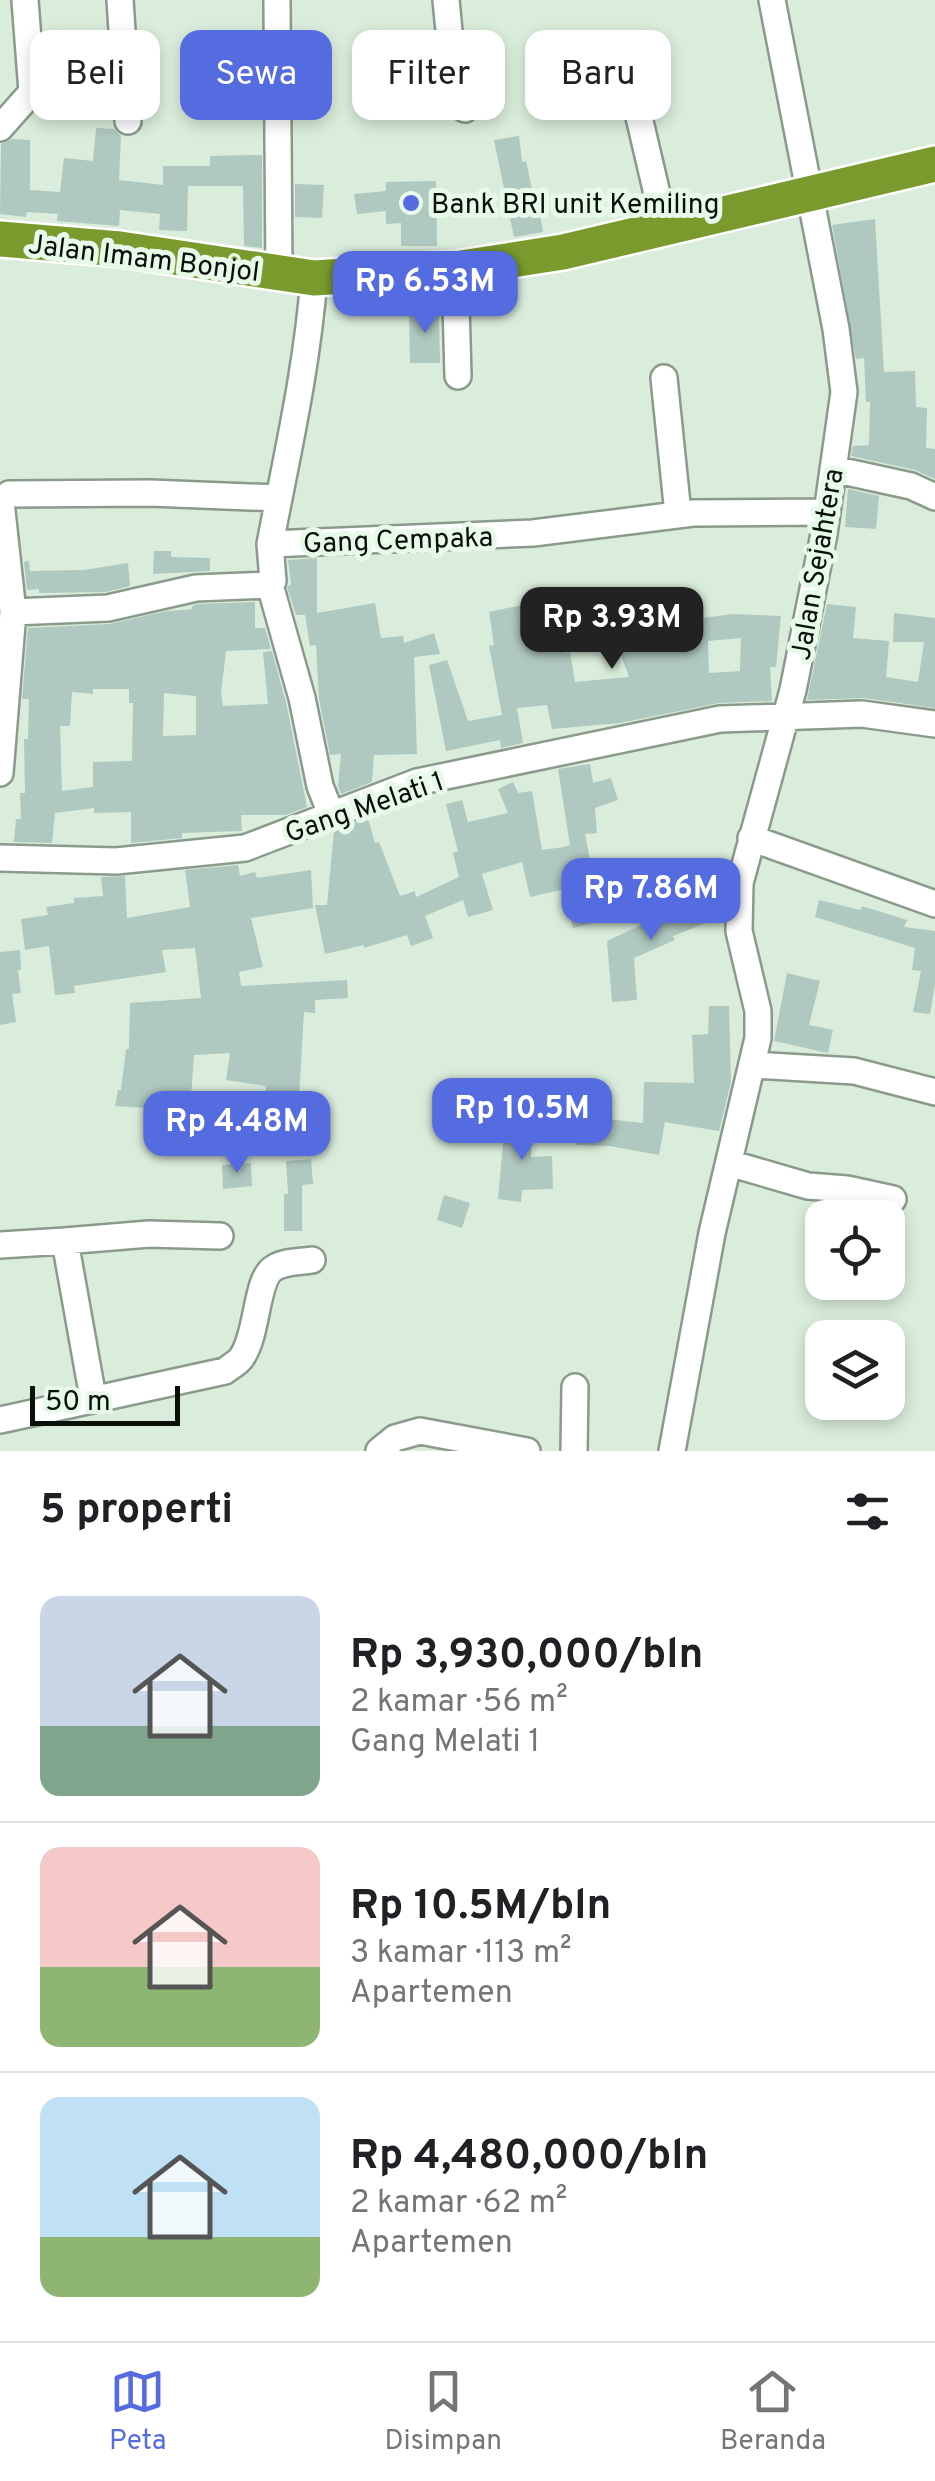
<!DOCTYPE html>
<html lang="id">
<head>
<meta charset="utf-8">
<style>
	:root { --surface:#fff; --page:#f6f6f6; --text:#202124; --muted:#757577; --line:#e0e0e0; --accent:#556ce1 }
	body { margin:0; font-family:Overpass,sans-serif; background:var(--page); color:var(--text); height:100vh; display:flex; flex-direction:column; font-size:38px; white-space:nowrap }
	* { box-sizing:border-box; margin:0 }
	p { font-size:32px; color:var(--muted) }
	.icon { flex:none; width:55px; height:55px; fill:none; stroke:currentColor; stroke-width:2; stroke-linecap:round; stroke-linejoin:round }
	.map { position:relative; height:1451px; overflow:hidden }
	.drawer { display:flex; flex-direction:column; background:var(--surface); flex:1 }
	.drawer>* { flex:none }
	.top-card { position:absolute; left:30px; top:30px; width:875px; height:90px; display:flex; gap:20px }
	.buttons { position:absolute; left:805px; top:1200px; display:grid; gap:20px }
	.buttons a { display:grid; place-items:center; width:100px; height:100px; border-radius:20px; background:var(--surface); box-shadow:0 5px 15px #0003; font-size:50px }
	.scale { position:absolute; left:30px; bottom:25px; width:150px; box-sizing:border-box; padding-left:10px; border:5px solid #09100a; border-top:0; font-size:28px; line-height:35px; white-space:nowrap; color:#09100a; -webkit-text-stroke:8px #e7fae9; paint-order:stroke }
	.price { position:absolute; translate:-50% -85px; padding:0 22px; border-radius:20px; background:var(--accent); color:#fff; font-size:32px; line-height:65px; filter:drop-shadow(0 2px 5px #0008) }
	.price::after { content:''; position:absolute; left:50%; top:60px; width:30px; height:22px; margin-left:-15px; background:inherit; clip-path:polygon(0 0,100% 0,50% 100%) }
	.price.current { background:#222; color:#fff }
	ul { padding:0; list-style:none }
	li { display:flex; align-items:center; gap:30px; height:250px; padding:0 40px }
	li+li { border-top:2px solid var(--line) }
	li span { display:grid; place-items:center; flex:none; width:280px; height:200px; border-radius:20px; color:#555 }
	li>.icon { margin-inline-start:auto }
	span .icon { width:120px; height:120px; fill:#fffc; stroke-width:1 }
	li b { font-size:42px }
	h2 { display:flex; justify-content:space-between; align-items:center; height:120px; padding:0 40px; font-size:42px }
	.tag { padding:0 35px; border-radius:20px; background:var(--surface); box-shadow:0 5px 15px #0003; font-size:35px; line-height:90px }
	.tag.current { background:var(--accent); color:#fff }
	.tabs { display:flex; justify-content:space-around; align-items:center; height:140px; border-top:2px solid var(--line); background:var(--surface); font-size:28px; color:var(--muted) }
	.tabs a { display:grid; justify-items:center; gap:5px }
	.tabs .current { color:var(--accent) }
	.map>svg:first-child { display:block }
	.building { fill:#afc8c0; fill-rule:evenodd }
	.lines { fill:none; stroke-linecap:round; stroke-linejoin:round }
	.minor-casing { stroke:#8a9b8c; stroke-width:30 }
	.highway-casing { stroke:#fff; stroke-width:40 }
	.minor { stroke:#fff; stroke-width:25 }
	.highway { stroke:#7a9a2d; stroke-width:35 }
	.poi-dot { fill:#556ce1; stroke:#e7fae9; stroke-width:4 }
	.labels { text-anchor:middle; stroke-width:10; stroke-linejoin:round; paint-order:stroke }
	.poi-label { font-size:28px; fill:#09100a; stroke:#e7fae9; text-anchor:start }
	.street-label { font-size:28px; fill:#09100a; stroke:#e7fae9 }
</style>
</head>
<body>
<div class="map">
<svg width="935" height="1451" viewBox="0 0 935 1451">
	<rect width="100%" height="100%" fill="#daeddc"/>
	<path class="building" d="M 96,128 L 114,129 L 121,136 L 119,180 L 163,185 L 163,166 L 210,166 L 210,156 L 262,155 L 262,248 L 244,246 L 243,186 L 188,186 L 187,231 L 159,230 L 160,214 L 120,210 L 119,226 L 57,221 L 58,214 L 27,212 L 26,217 L 0,214 L 1,144 L 12,139 L 30,140 L 30,190 L 60,192 L 64,158 L 93,161 Z
		M 519,136 L 522,162 L 526,161 L 535,203 L 538,203 L 543,232 L 514,237 L 494,140 Z
		M 436,181 L 437,246 L 401,246 L 401,223 L 386,224 L 386,211 L 357,214 L 354,194 L 386,191 L 386,182 Z
		M 295,184 L 324,185 L 322,218 L 295,217 Z
		M 875,219 L 884,372 L 915,371 L 916,407 L 927,408 L 926,448 L 935,449 L 935,479 L 915,470 L 851,456 L 853,446 L 869,445 L 870,402 L 866,402 L 864,358 L 856,359 L 832,225 Z
		M 439,309 L 440,363 L 410,363 L 409,310 Z
		M 848,489 L 879,496 L 876,529 L 845,527 Z
		M 154,551 L 171,551 L 171,557 L 210,558 L 210,571 L 153,574 Z
		M 317,558 L 317,613 L 375,603 L 381,638 L 403,636 L 404,643 L 434,633 L 440,654 L 414,657 L 417,754 L 374,755 L 372,782 L 341,794 L 338,786 L 341,754 L 330,755 L 319,699 L 316,645 L 310,646 L 305,615 L 296,615 L 287,587 L 291,584 L 288,560 Z
		M 29,561 L 30,571 L 84,570 L 128,563 L 130,586 L 106,592 L 39,593 L 39,589 L 27,590 L 24,562 Z
		M 560,597 L 564,618 L 556,620 L 564,653 L 570,652 L 575,682 L 629,677 L 612,630 L 636,622 L 682,621 L 732,614 L 781,616 L 776,667 L 770,667 L 772,701 L 719,703 L 620,723 L 552,729 L 547,705 L 517,708 L 523,743 L 501,748 L 500,740 L 446,751 L 429,665 L 447,660 L 468,721 L 502,715 L 489,646 L 494,645 L 489,612 ZM 741,638 L 740,671 L 709,673 L 708,641 Z
		M 255,602 L 255,628 L 265,628 L 271,649 L 226,651 L 221,693 L 223,706 L 268,704 L 263,652 L 272,651 L 286,702 L 307,807 L 286,815 L 241,815 L 242,831 L 182,833 L 182,838 L 131,843 L 131,812 L 94,813 L 94,808 L 55,813 L 52,843 L 14,842 L 16,819 L 21,819 L 20,793 L 25,793 L 24,739 L 28,739 L 29,699 L 22,699 L 28,628 L 109,624 L 167,611 L 192,609 L 192,606 L 198,604 ZM 93,689 L 129,689 L 129,703 L 133,703 L 132,761 L 93,762 L 93,787 L 62,791 L 60,726 L 70,726 L 72,692 L 93,694 ZM 164,693 L 196,696 L 196,735 L 163,736 Z
		M 827,604 L 856,607 L 853,638 L 889,641 L 886,677 L 918,682 L 924,642 L 893,642 L 894,613 L 935,618 L 935,708 L 864,698 L 807,700 Z
		M 590,764 L 593,783 L 611,778 L 618,800 L 595,808 L 597,833 L 585,834 L 602,921 L 573,928 L 564,889 L 530,897 L 522,862 L 482,874 L 493,910 L 468,917 L 463,900 L 425,916 L 433,938 L 411,946 L 407,935 L 364,948 L 364,945 L 325,954 L 315,905 L 327,905 L 334,831 L 368,818 L 375,843 L 379,842 L 400,896 L 415,891 L 416,897 L 459,877 L 453,853 L 458,851 L 446,804 L 462,800 L 468,822 L 508,813 L 498,789 L 513,782 L 518,793 L 532,791 L 542,850 L 564,847 L 570,845 L 558,769 Z
		M 238,865 L 240,876 L 255,872 L 257,878 L 311,870 L 313,908 L 251,918 L 263,967 L 239,972 L 241,986 L 347,980 L 348,998 L 315,1000 L 315,1013 L 304,1012 L 299,1098 L 266,1096 L 266,1086 L 226,1080 L 230,1053 L 194,1055 L 190,1111 L 115,1106 L 118,1090 L 121,1090 L 126,1049 L 129,1049 L 130,1003 L 201,998 L 195,948 L 162,950 L 166,972 L 74,986 L 75,993 L 55,995 L 49,946 L 25,950 L 21,919 L 48,915 L 46,907 L 74,903 L 74,898 L 103,896 L 101,877 L 125,876 L 127,918 L 190,907 L 185,870 Z
		M 707,894 L 716,919 L 673,936 L 675,940 L 634,958 L 637,1000 L 612,1002 L 607,941 Z
		M 819,900 L 861,910 L 862,906 L 907,920 L 904,927 L 935,931 L 935,984 L 930,1014 L 913,1012 L 921,971 L 912,970 L 915,948 L 815,917 Z
		M 20,950 L 21,970 L 18,970 L 21,993 L 12,994 L 16,1022 L 0,1025 L 0,952 Z
		M 787,973 L 820,981 L 809,1025 L 833,1030 L 828,1053 L 774,1041 Z
		M 709,1006 L 729,1006 L 731,1082 L 719,1131 L 665,1122 L 659,1155 L 610,1146 L 576,1145 L 579,1116 L 643,1123 L 644,1082 L 694,1083 L 692,1035 L 708,1034 Z
		M 505,1120 L 532,1121 L 531,1157 L 552,1156 L 553,1189 L 522,1190 L 521,1202 L 498,1199 Z
		M 311,1159 L 313,1184 L 302,1185 L 302,1231 L 284,1231 L 284,1194 L 288,1194 L 286,1161 Z
		M 251,1163 L 252,1186 L 223,1189 L 222,1165 Z
		M 444,1195 L 470,1203 L 462,1228 L 437,1220 Z"/>
	<g class="lines">
		<g class="minor-casing">
			<path id="minor" d="M 120,0 L 128,121
				M 277,0 L 279,274
				M 446,0 L 450,41 L 465,109
				M 628,70 L 665,228
				M 0,128 L 32,92 L 25,0
				M 455,269 L 458,376
				M 664,378 L 678,514
				M 833,469 L 911,486 L 935,497
				M 270,544 C 287,455 307,369 314,278
				M 270,585 L 302,698 L 320,786 L 331,814
				M 13,612 L 108,608 L 196,588 L 270,585 L 273,581 L 270,544 L 533,533 L 693,513 L 827,512
				M 0,773 L 13,612 L 1,502 L 9,494 L 150,493 L 278,498
				M 751,838 L 935,904
				M 0,858 L 116,861 L 245,848 L 417,782 L 720,719 L 862,714 L 935,724
				M 752,1065 L 854,1071 L 935,1092
				M 729,1163 L 808,1186 L 847,1189 L 893,1199
				M 65,1241 L 149,1234 L 220,1236
				M 0,1245 L 65,1241 L 93,1398
				M 0,1420 L 225,1371 C 231,1366 240,1362 243,1355 C 258,1332 256,1278 274,1268 C 285,1261 300,1262 312,1260
				M 379,1451 L 395,1438 L 420,1431 L 527,1451
				M 574,1451 L 575,1387
				M 672,1451 L 712,1233 L 758,1038 L 758,1011 L 739,931 L 740,883 L 793,690 L 824,534 L 844,392 L 836,329 L 772,0"/>
		</g>
		<g class="highway-casing">
			<path id="highway" d="M 0,239 L 120,249 L 314,278 L 455,269 L 563,252 L 935,164"/>
		</g>
		<use href="#minor" class="minor"/>
		<use href="#highway" class="highway"/>
	</g>
	<circle class="poi-dot" cx="411" cy="203" r="10"/>
	<g class="labels">
		<g class="poi-label">
			<text x="431" y="213">Bank BRI unit Kemiling</text>
		</g>
		<g class="street-label">
			<text transform="translate(144 257) rotate(7)" y="10">Jalan Imam Bonjol</text>
			<text transform="translate(398 539) rotate(-2)" y="10">Gang Cempaka</text>
			<text transform="translate(816 564) rotate(-80)" y="10">Jalan Sejahtera</text>
			<text transform="translate(364 806) rotate(-19)" y="10">Gang Melati 1</text>
		</g>
	</g>
</svg>
<div class="buttons">
<a><svg class="icon" aria-label="locate" viewBox="0 0 24 24"><circle cx="12" cy="12" r="6"/><path d="M12 2v4M12 18v4M2 12h4M18 12h4"/></svg></a>
<a><svg class="icon" aria-label="layers" viewBox="0 0 24 24"><path d="M12 4l9 5-9 5-9-5zM3 14l9 5 9-5"/></svg></a>
</div>
<div class="scale">50 m</div>
<b class="price" style="left:425px;top:336px">Rp 6.53M</b>
<b class="price current" style="left:612px;top:672px">Rp 3.93M</b>
<b class="price" style="left:651px;top:943px">Rp 7.86M</b>
<b class="price" style="left:522px;top:1163px">Rp 10.5M</b>
<b class="price" style="left:237px;top:1176px">Rp 4.48M</b>
<div class="top-card">
<a class="tag">Beli</a>
<a class="tag current">Sewa</a>
<a class="tag">Filter</a>
<a class="tag">Baru</a>
</div>
</div>
<section class="drawer">
<h2>5 properti<svg class="icon" aria-label="filters" viewBox="0 0 24 24"><path d="M4 7h16M4 17h16"/><circle cx="9" cy="7" r="2"/><circle cx="15" cy="17" r="2"/></svg></h2>
<ul>
<li><span style="background:linear-gradient(#c9d6e8 65%,#7fa58c 0)"><svg class="icon" aria-label="home" viewBox="0 0 24 24"><path d="M3 11l9-7 9 7M6 9v11h12V9"/></svg></span><div><b>Rp 3,930,000/bln</b><p>2 kamar · 56 m²</p><p>Gang Melati 1</p></div></li>
<li><span style="background:linear-gradient(#f6c9c9 60%,#8fb573 0)"><svg class="icon" aria-label="home" viewBox="0 0 24 24"><path d="M3 11l9-7 9 7M6 9v11h12V9"/></svg></span><div><b>Rp 10.5M/bln</b><p>3 kamar · 113 m²</p><p>Apartemen</p></div></li>
<li><span style="background:linear-gradient(#bfe0f5 70%,#8fb573 0)"><svg class="icon" aria-label="home" viewBox="0 0 24 24"><path d="M3 11l9-7 9 7M6 9v11h12V9"/></svg></span><div><b>Rp 4,480,000/bln</b><p>2 kamar · 62 m²</p><p>Apartemen</p></div></li>
</ul>
</section>
<nav class="tabs">
<a class="current"><svg class="icon" aria-label="map" viewBox="0 0 24 24"><path d="M3 6l6-2 6 2 6-2v14l-6 2-6-2-6 2zM9 4v14M15 6v14"/></svg>Peta</a>
<a><svg class="icon" aria-label="saved" viewBox="0 0 24 24"><path d="M7 4h10v16l-5-4-5 4z"/></svg>Disimpan</a>
<a><svg class="icon" aria-label="home" viewBox="0 0 24 24"><path d="M3 11l9-7 9 7M6 9v11h12V9"/></svg>Beranda</a>
</nav>
</body>
</html>
